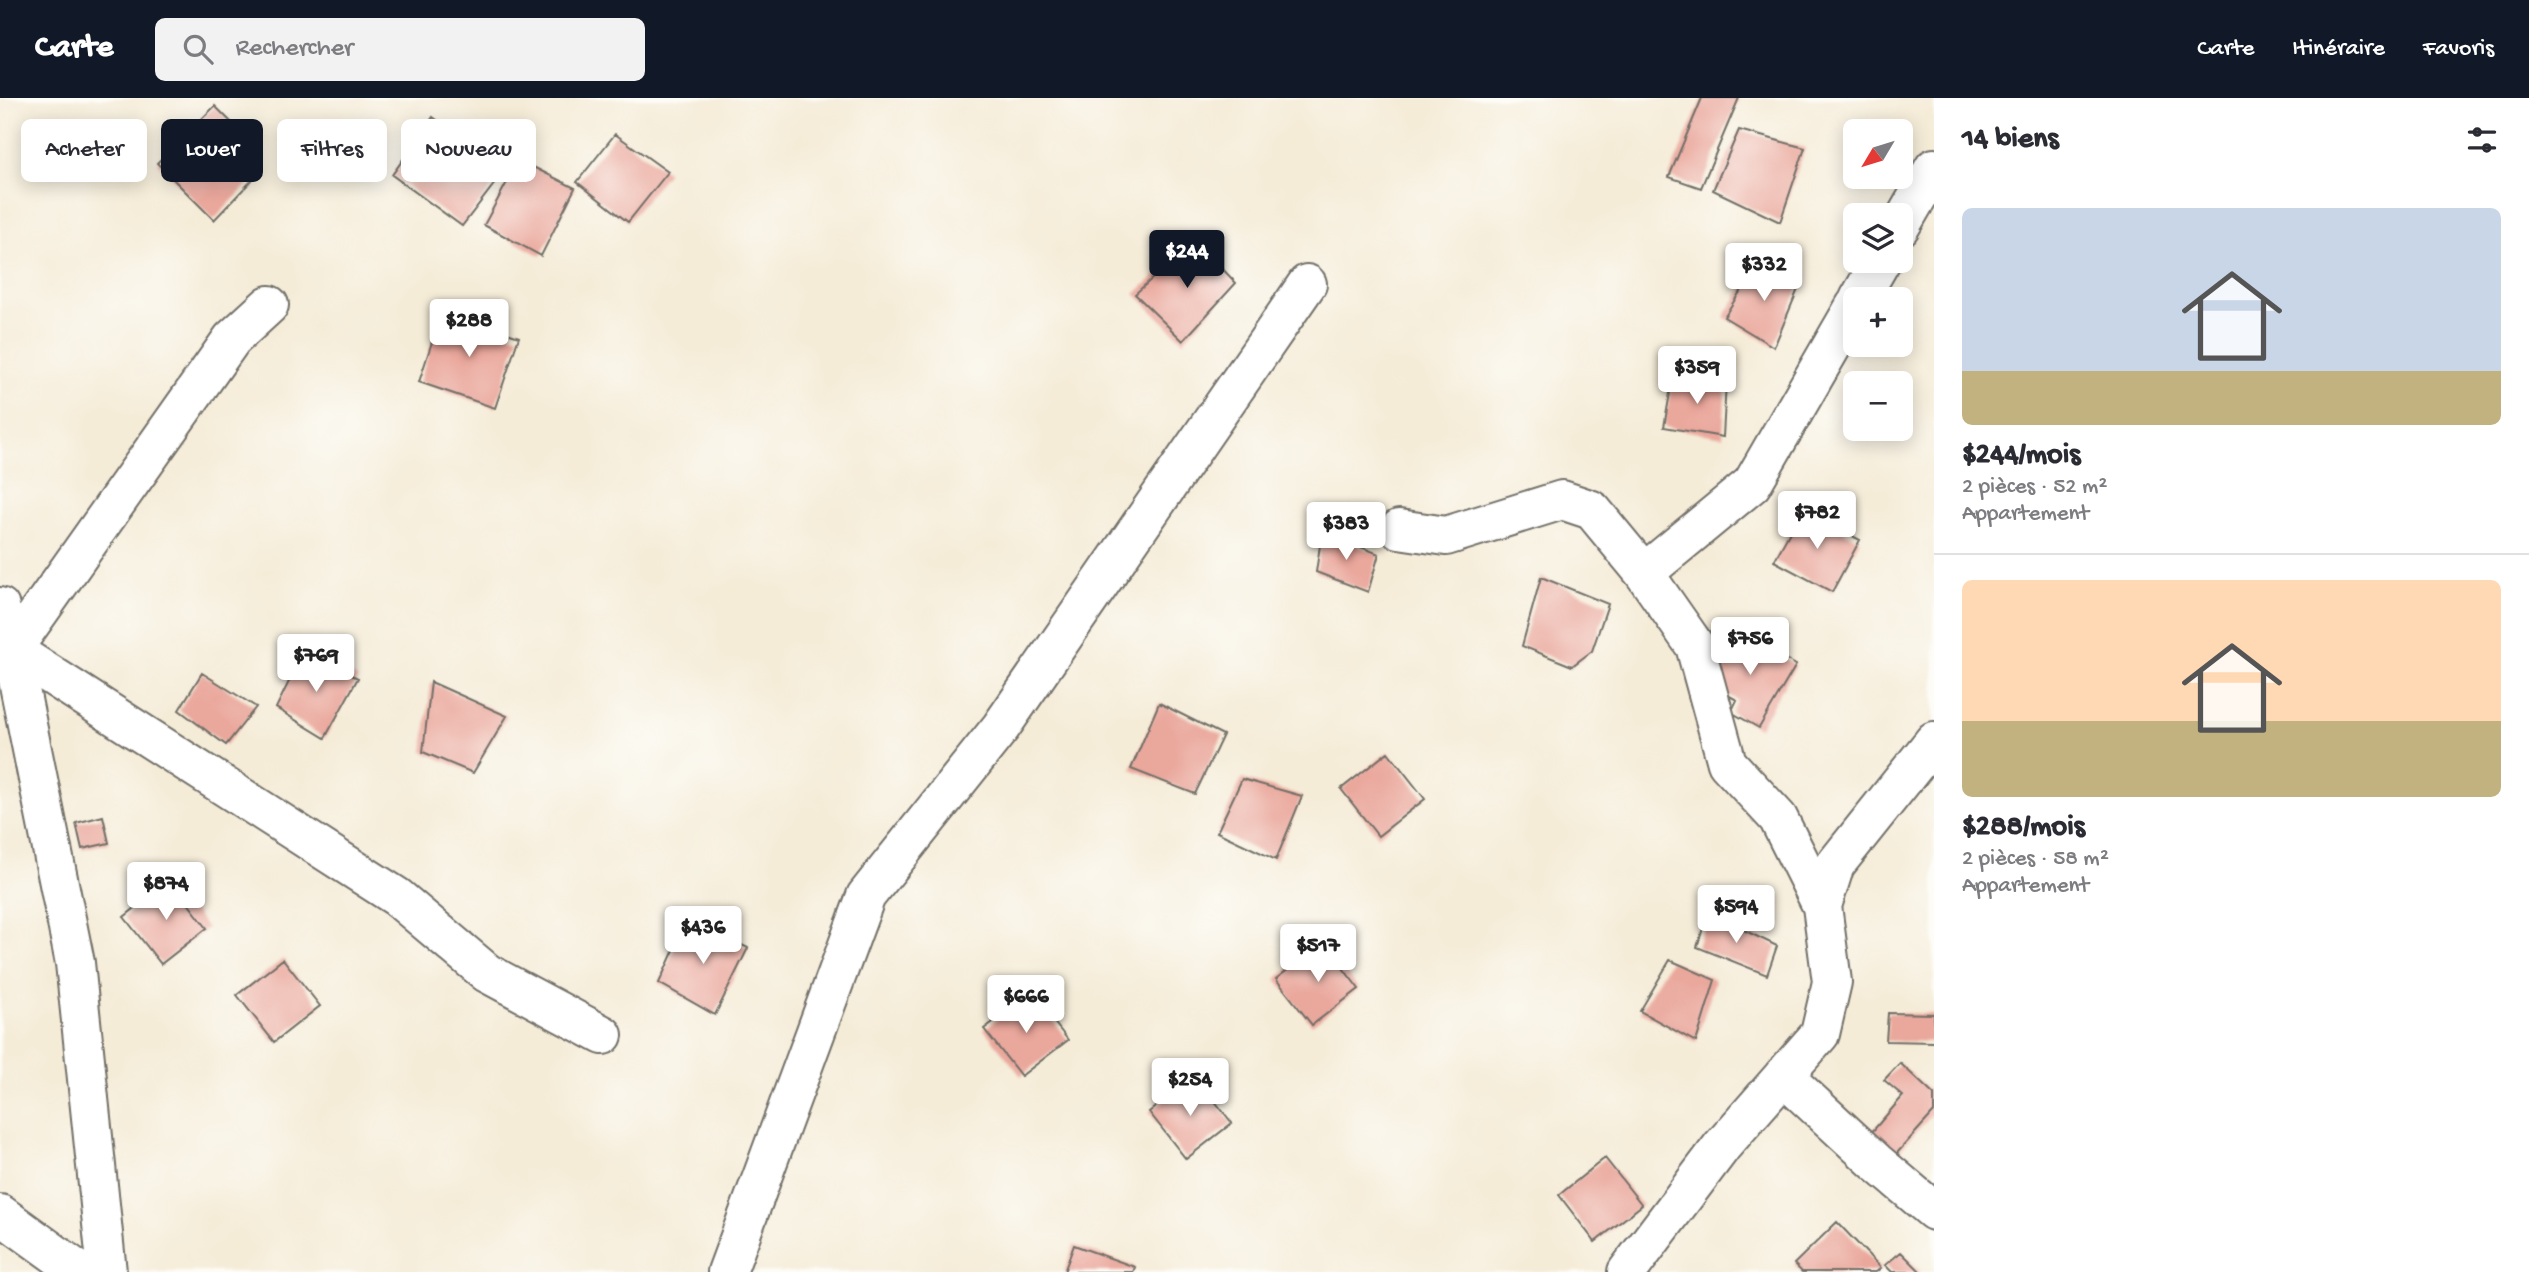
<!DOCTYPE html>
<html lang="fr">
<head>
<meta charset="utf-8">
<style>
	:root { --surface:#fff; --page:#f2f2f3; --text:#2b2b33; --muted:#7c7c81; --line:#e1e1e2; --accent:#111827 }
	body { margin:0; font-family:"Gochi Hand",sans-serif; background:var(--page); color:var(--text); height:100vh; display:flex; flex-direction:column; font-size:26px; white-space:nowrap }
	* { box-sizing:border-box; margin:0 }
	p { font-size:23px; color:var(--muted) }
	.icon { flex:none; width:38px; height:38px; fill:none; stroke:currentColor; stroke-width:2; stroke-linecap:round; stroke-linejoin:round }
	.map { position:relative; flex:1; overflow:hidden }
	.drawer { display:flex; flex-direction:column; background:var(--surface); width:595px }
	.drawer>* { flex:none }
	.hud { position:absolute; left:21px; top:21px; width:665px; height:63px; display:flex; gap:14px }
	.needle { width:46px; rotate:232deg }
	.buttons { position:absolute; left:1843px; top:21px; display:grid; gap:14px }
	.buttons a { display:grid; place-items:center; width:70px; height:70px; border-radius:10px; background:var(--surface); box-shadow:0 4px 18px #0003; font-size:35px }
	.price { position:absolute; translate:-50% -60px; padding:0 16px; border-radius:7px; background:#fff; color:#222; font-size:23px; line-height:46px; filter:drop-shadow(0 2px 4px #0008) }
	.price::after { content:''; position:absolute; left:50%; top:42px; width:21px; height:16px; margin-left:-10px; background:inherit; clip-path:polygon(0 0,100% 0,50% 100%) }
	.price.on { background:var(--accent); color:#fff }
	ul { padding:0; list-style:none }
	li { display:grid; align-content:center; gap:14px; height:371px; padding:0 28px }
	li+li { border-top:2px solid var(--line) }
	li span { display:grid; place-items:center; height:217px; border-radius:10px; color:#555 }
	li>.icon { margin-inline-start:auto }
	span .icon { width:126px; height:126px; fill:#fffc; stroke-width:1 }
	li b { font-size:30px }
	h2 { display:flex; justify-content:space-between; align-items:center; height:84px; padding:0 28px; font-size:30px }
	.chip { padding:0 24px; border-radius:10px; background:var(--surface); box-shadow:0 4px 18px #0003; font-size:24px; line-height:63px }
	.chip.on { background:var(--accent); color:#fff }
	header { display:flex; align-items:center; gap:42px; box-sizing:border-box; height:98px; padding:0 35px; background:var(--accent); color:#fff }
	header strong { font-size:33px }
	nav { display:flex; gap:38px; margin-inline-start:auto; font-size:24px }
	.search { width:490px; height:63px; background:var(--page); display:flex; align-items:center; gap:18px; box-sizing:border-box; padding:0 24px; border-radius:10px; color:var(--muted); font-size:26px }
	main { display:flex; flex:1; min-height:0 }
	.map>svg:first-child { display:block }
	.building { fill:#eaa79c }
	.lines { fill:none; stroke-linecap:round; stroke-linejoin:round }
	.minor-casing { stroke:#726f68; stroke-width:42 }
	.minor { stroke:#fff; stroke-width:38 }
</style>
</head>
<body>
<header>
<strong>Carte</strong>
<div class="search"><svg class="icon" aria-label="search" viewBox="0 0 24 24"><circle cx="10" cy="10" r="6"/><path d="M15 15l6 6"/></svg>Rechercher</div>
<nav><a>Carte</a><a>Itinéraire</a><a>Favoris</a></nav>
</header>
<main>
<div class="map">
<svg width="1934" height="1174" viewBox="0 0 1934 1174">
	<rect width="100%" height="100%" fill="#fdfcf7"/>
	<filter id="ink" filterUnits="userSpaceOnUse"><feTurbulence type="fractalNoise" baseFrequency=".0143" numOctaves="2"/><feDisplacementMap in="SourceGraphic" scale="14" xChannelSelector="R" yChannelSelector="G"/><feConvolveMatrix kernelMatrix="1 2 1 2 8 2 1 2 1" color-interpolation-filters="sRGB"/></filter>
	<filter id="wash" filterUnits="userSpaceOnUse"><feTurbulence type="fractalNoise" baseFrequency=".00686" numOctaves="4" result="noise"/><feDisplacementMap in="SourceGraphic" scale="28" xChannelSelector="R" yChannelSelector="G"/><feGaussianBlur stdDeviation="1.57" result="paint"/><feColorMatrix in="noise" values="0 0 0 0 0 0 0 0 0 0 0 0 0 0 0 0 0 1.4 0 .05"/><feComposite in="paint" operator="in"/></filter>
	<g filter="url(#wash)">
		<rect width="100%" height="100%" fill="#f5ecd8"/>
		<g id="blocks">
			<path class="building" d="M 1702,0 L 1739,0 L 1701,90 L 1669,79 Z
				M 215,8 L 262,55 L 247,70 L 255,79 L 214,122 L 157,65 Z
				M 433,19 L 505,72 L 462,128 L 392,77 Z
				M 1739,32 L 1805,50 L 1780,124 L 1713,92 Z
				M 615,36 L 668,74 L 628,124 L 577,84 Z
				M 519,62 L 575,90 L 541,158 L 484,127 Z
				M 1195,142 L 1236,185 L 1183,243 L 1135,196 Z
				M 1759,164 L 1801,184 L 1774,249 L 1724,219 Z
				M 442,213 L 519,239 L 495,310 L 419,284 Z
				M 1673,278 L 1726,283 L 1723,339 L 1664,329 Z
				M 1802,412 L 1860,442 L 1832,494 L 1774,463 Z
				M 1322,434 L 1379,456 L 1368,494 L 1316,474 Z
				M 1541,479 L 1608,506 L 1592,553 L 1572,568 L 1522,548 Z
				M 1735,532 L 1796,567 L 1759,630 L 1731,614 L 1737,602 L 1705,585 Z
				M 303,555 L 358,580 L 325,640 L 276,610 Z
				M 202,575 L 256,609 L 226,647 L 179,612 Z
				M 431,584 L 507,618 L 473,675 L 423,654 Z
				M 1159,605 L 1223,637 L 1195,696 L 1131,671 Z
				M 1388,654 L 1425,701 L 1378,738 L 1341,691 Z
				M 1242,681 L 1302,698 L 1276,762 L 1217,734 Z
				M 103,718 L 109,745 L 82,751 L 76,725 Z
				M 170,782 L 207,830 L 161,866 L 124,819 Z
				M 1708,815 L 1777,848 L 1767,877 L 1697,849 Z
				M 688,821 L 748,850 L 715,917 L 659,885 Z
				M 1323,844 L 1359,891 L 1312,927 L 1276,881 Z
				M 283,861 L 320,908 L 274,944 L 237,897 Z
				M 1670,862 L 1715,882 L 1696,944 L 1640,913 Z
				M 1031,895 L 1068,942 L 1021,978 L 984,931 Z
				M 1888,915 L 1934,916 L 1934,944 L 1886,943 Z
				M 1900,965 L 1934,997 L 1934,1014 L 1888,1065 L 1864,1043 L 1903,998 L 1884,982 Z
				M 1195,978 L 1232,1025 L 1186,1061 L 1149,1014 Z
				M 1605,1060 L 1642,1107 L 1595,1144 L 1559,1097 Z
				M 1837,1124 L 1881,1170 L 1876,1174 L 1802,1174 L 1794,1166 Z
				M 1074,1147 L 1135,1169 L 1133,1174 L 1064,1174 Z
				M 1901,1154 L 1921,1174 L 1892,1174 L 1885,1167 Z"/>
		</g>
	</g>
	<g filter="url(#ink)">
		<use href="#blocks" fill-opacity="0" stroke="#726f68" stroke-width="2"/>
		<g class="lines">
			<g class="minor-casing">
				<path id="minor" d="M 1900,129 L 1934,70
					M 1859,201 L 1881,163
					M 269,207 L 232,241 L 12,552 L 397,799 L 487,875 L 603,937
					M 1399,431 L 1446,438 L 1562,402 L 1592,412 L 1644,475 L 1695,548 L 1727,665 L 1778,720 L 1822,808
					M 1644,475 L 1752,386 L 1855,208
					M 0,509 L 12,552 L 75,865 L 107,1174
					M 1783,978 L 1876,1064 L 1934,1113
					M 0,1116 L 80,1174
					M 727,1174 L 866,798 L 1001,629 L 1307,186
					M 1627,1174 L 1722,1048 L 1820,936 L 1832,884 L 1822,808 L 1835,767 L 1934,643"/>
			</g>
			<use href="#minor" class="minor"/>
		</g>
	</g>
</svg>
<div class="buttons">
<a><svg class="needle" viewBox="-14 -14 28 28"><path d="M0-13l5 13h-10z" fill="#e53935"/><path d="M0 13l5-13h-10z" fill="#7c7c81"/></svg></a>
<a><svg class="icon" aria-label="layers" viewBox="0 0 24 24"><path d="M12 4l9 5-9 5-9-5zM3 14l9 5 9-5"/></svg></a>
<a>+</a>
<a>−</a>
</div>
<b class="price on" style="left:1187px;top:192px">$244</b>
<b class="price" style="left:1764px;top:205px">$332</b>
<b class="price" style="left:469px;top:261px">$288</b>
<b class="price" style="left:1697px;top:308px">$359</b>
<b class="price" style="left:1817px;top:453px">$782</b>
<b class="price" style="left:1346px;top:464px">$383</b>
<b class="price" style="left:1750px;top:579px">$756</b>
<b class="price" style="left:316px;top:596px">$769</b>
<b class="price" style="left:166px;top:824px">$874</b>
<b class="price" style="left:1736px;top:847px">$594</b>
<b class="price" style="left:703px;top:868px">$436</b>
<b class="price" style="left:1318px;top:886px">$517</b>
<b class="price" style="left:1026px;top:937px">$666</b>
<b class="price" style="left:1190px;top:1020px">$254</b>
<div class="hud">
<a class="chip">Acheter</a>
<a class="chip on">Louer</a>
<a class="chip">Filtres</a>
<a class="chip">Nouveau</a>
</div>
</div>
<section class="drawer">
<h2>14 biens<svg class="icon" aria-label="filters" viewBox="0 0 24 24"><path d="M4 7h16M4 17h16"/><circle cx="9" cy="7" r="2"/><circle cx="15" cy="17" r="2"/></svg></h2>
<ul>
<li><span style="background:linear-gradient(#c9d6e8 75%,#c2b280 0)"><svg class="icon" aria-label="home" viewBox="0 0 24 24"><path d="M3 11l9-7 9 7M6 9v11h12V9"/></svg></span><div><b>$244/mois</b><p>2 pièces · 52 m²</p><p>Appartement</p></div></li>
<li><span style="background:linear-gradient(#ffd9b3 65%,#c2b280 0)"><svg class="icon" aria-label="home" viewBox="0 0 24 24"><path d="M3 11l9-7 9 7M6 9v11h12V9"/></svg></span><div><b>$288/mois</b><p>2 pièces · 58 m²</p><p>Appartement</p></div></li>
</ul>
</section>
</main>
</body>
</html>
